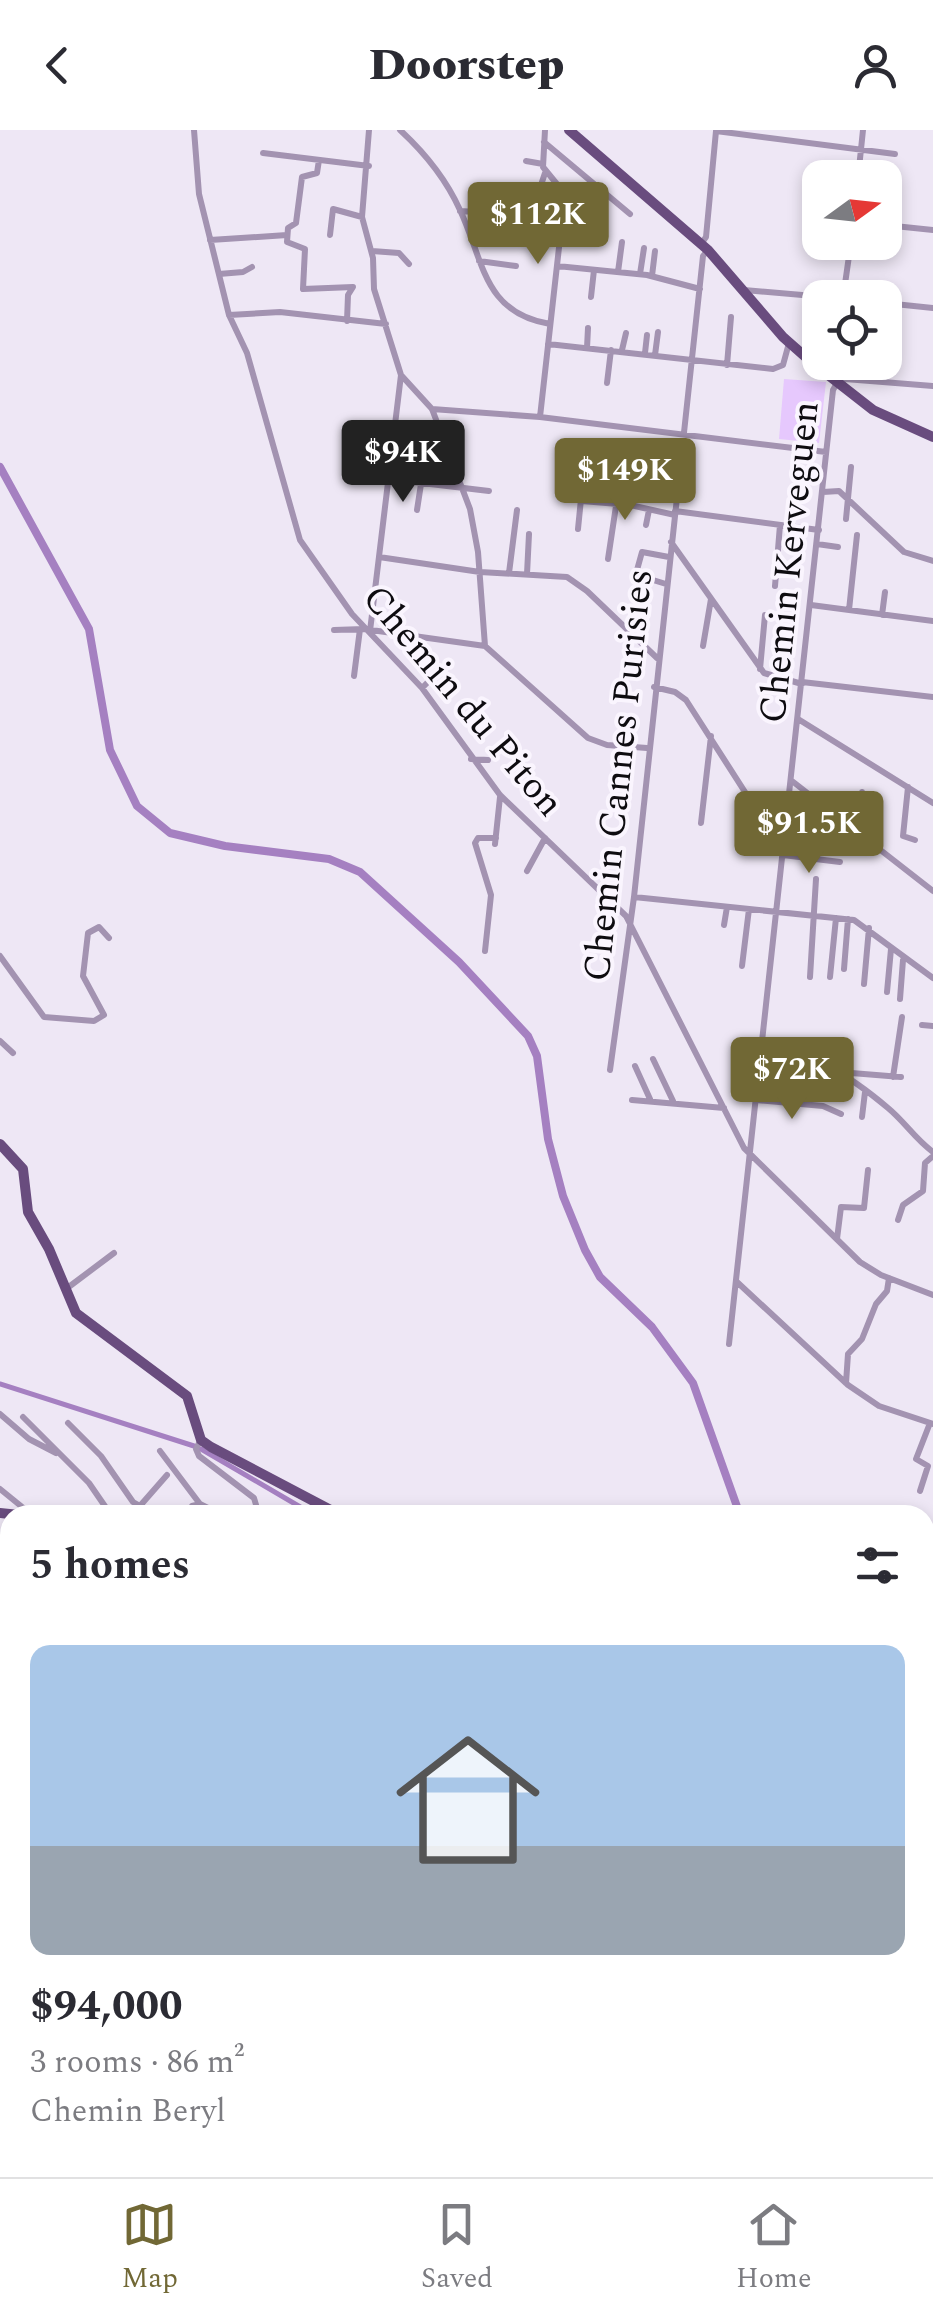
<!DOCTYPE html>
<html lang="en">
<head>
<meta charset="utf-8">
<style>
	:root { --surface:#fff; --page:#f2f2f3; --text:#2b2b33; --muted:#7c7c81; --line:#e1e1e2; --accent:#716835 }
	body { margin:0; font-family:Spectral,serif; background:var(--page); color:var(--text); height:100vh; display:flex; flex-direction:column; font-size:38px; white-space:nowrap }
	* { box-sizing:border-box; margin:0 }
	p { font-size:32px; color:var(--muted) }
	.icon { flex:none; width:55px; height:55px; fill:none; stroke:currentColor; stroke-width:2; stroke-linecap:round; stroke-linejoin:round }
	.map { position:relative; flex:1; overflow:hidden }
	.sheet { position:absolute; left:0px; top:1375px; width:935px; height:672px; display:flex; flex-direction:column; background:var(--surface); border-radius:30px 30px 0 0; box-shadow:0 5px 15px #0003 }
	.sheet>* { flex:none }
	.needle { width:65px; rotate:75deg }
	.fabs { position:absolute; left:802px; top:30px; display:grid; gap:20px }
	.fabs a { display:grid; place-items:center; width:100px; height:100px; border-radius:20px; background:var(--surface); box-shadow:0 5px 15px #0003; font-size:50px }
	.price { position:absolute; translate:-50% -85px; padding:0 22px; border-radius:10px; background:var(--accent); color:#fff; font-size:32px; line-height:65px; filter:drop-shadow(0 2px 5px #0008) }
	.price::after { content:''; position:absolute; left:50%; top:60px; width:30px; height:22px; margin-left:-15px; background:inherit; clip-path:polygon(0 0,100% 0,50% 100%) }
	.price.on { background:#222; color:#fff }
	ul { padding:0; list-style:none }
	li { display:grid; align-content:center; gap:20px; height:530px; padding:0 30px }
	li span { display:grid; place-items:center; height:310px; border-radius:20px; color:#555 }
	li>.icon { margin-inline-start:auto }
	span .icon { width:180px; height:180px; fill:#fffc; stroke-width:1 }
	li b { font-size:42px }
	h2 { display:flex; justify-content:space-between; align-items:center; height:120px; padding:0 30px; font-size:42px }
	header { display:flex; justify-content:space-between; align-items:center; height:130px; padding:0 30px; background:var(--surface); font-size:45px; font-weight:800 }
	.menu { display:flex; justify-content:space-around; align-items:center; height:140px; border-top:2px solid var(--line); background:var(--surface); font-size:28px; color:var(--muted) }
	.menu a { display:grid; justify-items:center; gap:5px }
	.menu .on { color:var(--accent) }
	.map>svg:first-child { display:block }
	.green { fill:#e6c8fd }
	.lines { fill:none; stroke-linecap:round; stroke-linejoin:round }
	.stream { stroke:#a580c1; stroke-width:2.5 }
	.canal { stroke:#a580c1; stroke-width:5 }
	.river { stroke:#a580c1; stroke-width:8 }
	.minor { stroke:#a393b1; stroke-width:6 }
	.major { stroke:#694c7e; stroke-width:10 }
	.labels { text-anchor:middle; stroke-width:8; stroke-linejoin:round; paint-order:stroke }
	.street-label { font-size:38px; fill:#0e0c10; stroke:#faf5fe }
</style>
</head>
<body>
<header><svg class="icon" aria-label="back" viewBox="0 0 24 24"><path d="M15 5l-7 7 7 7"/></svg>Doorstep<svg class="icon" aria-label="person" viewBox="0 0 24 24"><circle cx="12" cy="8" r="4"/><path d="M4 21q1-7 8-7t8 7"/></svg></header>
<div class="map">
<svg width="933" height="2047" viewBox="0 0 933 2047">
	<rect width="100%" height="100%" fill="#eee7f5"/>
	<path class="green" d="M 784,249 L 826,252 L 819,313 L 779,309 Z"/>
	<g class="lines">
		<path class="stream" d="M 0,2005 L 10,2011
			M 36,2038 L 46,2047"/>
		<path class="canal" d="M 0,1254 L 194,1316
			M 201,1319 L 314,1385
			M 925,1802 L 933,1809"/>
		<path class="river" d="M 0,337 L 89,499 L 110,620 L 137,676 L 170,703 L 225,716 L 329,729 L 360,742 L 459,832 L 528,906 L 537,926 L 548,1009 L 563,1066 L 585,1120 L 600,1147 L 652,1197 L 693,1253 L 740,1385
			M 925,1444 L 933,1443
			M 925,1666 L 933,1671"/>
		<path class="minor" d="M 194,0 L 199,64 L 229,185 L 247,223 L 300,410 L 352,484 L 422,558 L 500,665 L 626,786 L 744,1018 L 860,1132 L 881,1145 L 933,1165
			M 369,0 L 362,87 L 373,128 L 374,159 L 401,245 L 432,279 L 470,379 L 478,422 L 485,516
			M 400,0 C 425,23 446,49 460,80 C 484,131 483,183 550,194
			M 716,1 L 895,24
			M 544,12 L 630,84
			M 263,23 L 369,36
			M 319,30 L 317,43 L 302,47 L 296,93 L 288,98 L 287,112 L 305,119 L 303,159 L 353,157 L 348,165 L 347,191
			M 526,31 L 543,34
			M 858,48 L 863,0
			M 539,61 L 545,43
			M 460,81 L 510,84
			M 885,95 L 933,100
			M 561,103 L 597,105 L 600,88
			M 330,105 L 333,79 L 362,87
			M 210,110 L 287,105
			M 701,114 L 706,107 L 716,1
			M 372,121 L 399,123 L 409,134
			M 479,131 L 516,136
			M 557,136 L 647,145 L 700,159
			M 618,142 L 622,112
			M 219,144 L 243,142 L 252,137
			M 640,144 L 644,118
			M 652,146 L 655,121
			M 744,160 L 837,168
			M 591,167 L 594,140
			M 843,168 L 851,112
			M 885,173 L 933,178
			M 229,185 L 280,182 L 386,194
			M 548,214 L 773,239 L 783,235 L 789,213
			M 587,218 L 588,198
			M 622,220 L 626,203
			M 645,223 L 647,205
			M 655,225 L 658,202
			M 727,235 L 731,187
			M 831,248 L 835,232
			M 607,253 L 611,220
			M 840,254 L 845,249 L 933,256
			M 432,279 L 540,287 L 826,322
			M 540,287 L 565,64 L 543,37 L 545,0
			M 388,349 L 489,361
			M 823,362 L 839,361 L 904,422 L 933,431
			M 582,371 L 630,375 L 675,385
			M 417,380 L 421,354
			M 675,381 L 819,400
			M 846,389 L 851,337
			M 646,395 L 649,380
			M 578,399 L 584,339
			M 671,412 L 764,543 L 802,554
			M 817,414 L 838,417
			M 379,427 L 480,442 L 567,447 L 587,461 L 657,528
			M 608,429 L 616,376
			M 509,443 L 517,380
			M 527,444 L 529,404
			M 666,454 L 640,446 L 637,440 L 642,422 L 669,427
			M 775,456 L 780,395
			M 811,475 L 933,491
			M 849,480 L 857,405
			M 882,485 L 885,462
			M 334,500 L 364,499 L 485,516 L 588,608 L 607,615 L 647,618
			M 370,501 L 401,245
			M 703,516 L 711,469
			M 760,539 L 765,485
			M 354,546 L 360,499
			M 802,552 L 933,567
			M 654,557 L 675,562 L 686,570 L 761,687 L 785,705
			M 422,558 L 435,545
			M 798,589 L 933,673
			M 471,629 L 488,630
			M 792,651 L 933,761
			M 908,657 L 903,706 L 915,710
			M 701,693 L 711,606
			M 857,705 L 862,662
			M 495,714 L 500,667
			M 783,725 L 840,732
			M 527,741 L 545,708
			M 634,767 L 854,790 L 933,848
			M 724,795 L 727,777
			M 485,821 L 491,765 L 475,713 L 478,708 L 496,708
			M 0,826 L 44,887 L 94,891 L 104,885 L 83,846 L 88,803 L 99,797 L 109,808
			M 742,836 L 749,779
			M 844,839 L 848,789
			M 810,847 L 816,749
			M 830,847 L 836,788
			M 864,854 L 869,798
			M 887,862 L 891,819
			M 900,869 L 903,830
			M 922,895 L 933,896
			M 0,911 L 13,923
			M 762,917 C 812,921 850,946 888,978 C 905,992 915,1009 933,1022
			M 653,929 L 673,971
			M 635,936 L 650,969
			M 610,940 L 634,767 L 703,126 L 707,121
			M 839,942 L 901,947
			M 893,947 L 902,887
			M 632,970 L 724,978
			M 756,970 L 823,976 L 841,984
			M 862,987 L 865,962
			M 898,1090 L 903,1075 L 923,1061 L 925,1033 L 933,1026
			M 837,1109 L 841,1077 L 864,1078 L 868,1040
			M 737,1152 L 848,1255 L 879,1276 L 933,1294
			M 66,1159 L 114,1123
			M 729,1214 L 833,260 L 837,253
			M 846,1253 L 848,1224 L 862,1209 L 876,1174 L 887,1161 L 889,1148
			M 0,1284 L 29,1309 L 56,1323
			M 23,1287 L 89,1353 L 111,1385
			M 68,1293 L 101,1326 L 133,1372 L 156,1385
			M 200,1311 L 196,1319 L 199,1326 L 254,1368 L 259,1385
			M 160,1321 L 200,1374
			M 0,1359 L 32,1385
			M 920,1361 L 928,1336 L 916,1329 L 930,1293
			M 139,1377 L 167,1345
			M 187,1385 L 192,1376 L 200,1374 L 222,1385
			M 0,1556 L 10,1566
			M 0,1656 L 10,1664
			M 0,1676 L 10,1684
			M 0,1709 L 10,1718
			M 0,1756 L 10,1764
			M 0,1846 L 10,1853
			M 925,1885 L 933,1890
			M 929,2002 L 933,1997
			M 170,2038 L 177,2047
			M 209,2038 L 223,2047
			M 236,2038 L 237,2047
			M 375,2038 L 391,2047
			M 431,2038 L 446,2047
			M 504,2038 L 514,2047
			M 560,2038 L 571,2047
			M 594,2038 L 605,2047
			M 642,2038 L 661,2047
			M 186,2047 L 198,2038
			M 260,2047 L 266,2038
			M 302,2047 L 307,2038
			M 477,2047 L 482,2038
			M 772,2047 L 773,2038"/>
		<path class="major" d="M 569,0 L 708,120 L 783,207 L 809,230 L 873,280 L 933,307
			M 0,1014 L 23,1039 L 28,1082 L 49,1119 L 76,1183 L 187,1266 L 201,1310 L 211,1317 L 340,1385
			M 0,1383 L 19,1385
			M 925,1680 L 933,1677
			M 925,1924 L 933,1929
			M 313,2038 L 329,2047
			M 0,2041 L 20,2038"/>
	</g>
	<g class="labels">
		<g class="street-label">
			<text transform="translate(788 432) rotate(-84)" y="13">Chemin Kerveguen</text>
			<text transform="translate(464 570) rotate(50)" y="13">Chemin du Piton</text>
			<text transform="translate(617 645) rotate(-84)" y="13">Chemin Cannes Purisies</text>
		</g>
	</g>
</svg>
<div class="fabs">
<a><svg class="needle" viewBox="-14 -14 28 28"><path d="M0-13l5 13h-10z" fill="#e53935"/><path d="M0 13l5-13h-10z" fill="#7c7c81"/></svg></a>
<a><svg class="icon" aria-label="locate" viewBox="0 0 24 24"><circle cx="12" cy="12" r="6"/><path d="M12 2v4M12 18v4M2 12h4M18 12h4"/></svg></a>
</div>
<b class="price" style="left:538px;top:137px">$112K</b>
<b class="price on" style="left:403px;top:375px">$94K</b>
<b class="price" style="left:625px;top:393px">$149K</b>
<b class="price" style="left:809px;top:746px">$91.5K</b>
<b class="price" style="left:792px;top:992px">$72K</b>
<section class="sheet">
<h2>5 homes<svg class="icon" aria-label="filters" viewBox="0 0 24 24"><path d="M4 7h16M4 17h16"/><circle cx="9" cy="7" r="2"/><circle cx="15" cy="17" r="2"/></svg></h2>
<ul>
<li><span style="background:linear-gradient(#a9c7e8 65%,#9aa5b1 0)"><svg class="icon" aria-label="home" viewBox="0 0 24 24"><path d="M3 11l9-7 9 7M6 9v11h12V9"/></svg></span><div><b>$94,000</b><p>3 rooms · 86 m²</p><p>Chemin Beryl</p></div></li>
</ul>
</section>
</div>
<nav class="menu">
<a class="on"><svg class="icon" aria-label="map" viewBox="0 0 24 24"><path d="M3 6l6-2 6 2 6-2v14l-6 2-6-2-6 2zM9 4v14M15 6v14"/></svg>Map</a>
<a><svg class="icon" aria-label="saved" viewBox="0 0 24 24"><path d="M7 4h10v16l-5-4-5 4z"/></svg>Saved</a>
<a><svg class="icon" aria-label="home" viewBox="0 0 24 24"><path d="M3 11l9-7 9 7M6 9v11h12V9"/></svg>Home</a>
</nav>
</body>
</html>
